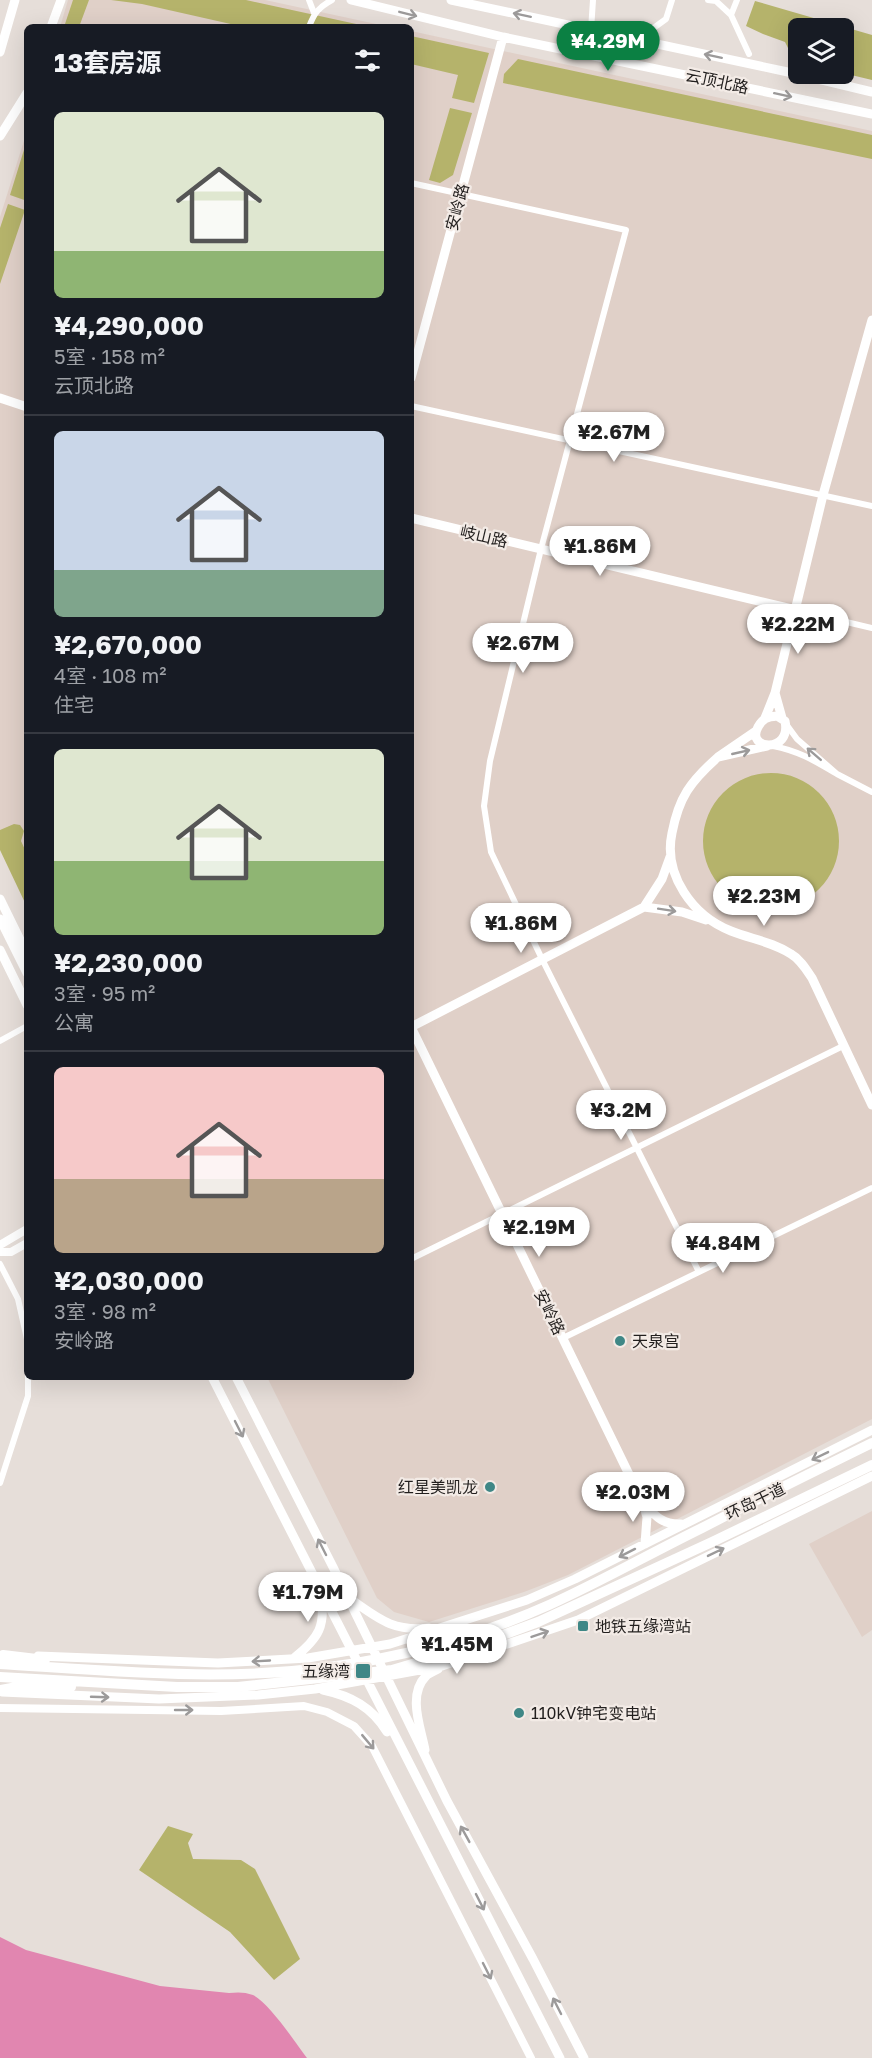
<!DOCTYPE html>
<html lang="zh">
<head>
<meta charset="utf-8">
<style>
	:root { --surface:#171b24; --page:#242831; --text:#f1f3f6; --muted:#9ea1a6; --line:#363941; --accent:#0b8043 }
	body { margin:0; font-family:"Golos Text","Noto Sans SC",sans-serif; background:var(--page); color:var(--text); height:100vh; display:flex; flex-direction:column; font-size:22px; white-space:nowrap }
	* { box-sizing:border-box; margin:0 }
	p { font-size:20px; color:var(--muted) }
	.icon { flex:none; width:33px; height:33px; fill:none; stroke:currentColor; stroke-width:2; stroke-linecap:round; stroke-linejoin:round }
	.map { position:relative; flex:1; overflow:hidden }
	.sheet { position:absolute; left:24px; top:24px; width:390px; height:1356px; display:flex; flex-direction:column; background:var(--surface); border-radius:9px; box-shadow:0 6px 24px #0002 }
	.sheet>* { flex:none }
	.buttons { position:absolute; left:788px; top:18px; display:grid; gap:12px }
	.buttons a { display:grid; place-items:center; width:66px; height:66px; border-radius:9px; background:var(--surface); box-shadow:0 6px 24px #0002; font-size:30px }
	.price { position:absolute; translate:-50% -51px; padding:0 14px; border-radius:21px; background:#fff; color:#222; font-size:20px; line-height:39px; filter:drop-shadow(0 2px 3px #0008) }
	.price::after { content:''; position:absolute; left:50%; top:36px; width:18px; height:14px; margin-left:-9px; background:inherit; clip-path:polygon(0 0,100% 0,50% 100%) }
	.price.current { background:var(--accent); color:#fff }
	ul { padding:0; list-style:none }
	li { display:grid; align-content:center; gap:12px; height:318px; padding:0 30px }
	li+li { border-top:2px solid var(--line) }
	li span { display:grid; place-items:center; height:186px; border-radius:9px; color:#555 }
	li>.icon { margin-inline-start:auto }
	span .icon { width:108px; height:108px; fill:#fffc; stroke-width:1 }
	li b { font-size:26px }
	h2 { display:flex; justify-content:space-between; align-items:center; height:72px; padding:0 30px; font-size:26px }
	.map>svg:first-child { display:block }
	.built { fill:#e0d0c8 }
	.green { fill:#b5b36b }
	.water { fill:#e186b0 }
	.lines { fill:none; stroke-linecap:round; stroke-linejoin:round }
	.minor { stroke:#fff; stroke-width:6 }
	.tertiary { stroke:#fff; stroke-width:8 }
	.secondary { stroke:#fff; stroke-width:9 }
	.trunk { stroke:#fff; stroke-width:10 }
	.oneway { stroke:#9c9a9a }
	.poi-dot { fill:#3f8786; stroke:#f3ebe6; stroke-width:2 }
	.labels { text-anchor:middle; stroke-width:4.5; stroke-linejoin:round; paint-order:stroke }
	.street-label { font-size:16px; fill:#221f1e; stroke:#f3ebe6 }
	.poi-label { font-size:16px; fill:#221f1e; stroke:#f3ebe6; text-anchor:start }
</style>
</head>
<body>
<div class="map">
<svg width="872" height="2058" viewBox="0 0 872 2058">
	<rect width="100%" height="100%" fill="#e6ded9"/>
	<path class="built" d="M 68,0 L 265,0 L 390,27 L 60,27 Z
		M 411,31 L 872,131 L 872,1419 L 568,1575 L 524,1592 L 429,1622 L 394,1612 L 377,1598 L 267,1377 L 411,1377 Z
		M 27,131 L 27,898 L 0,844 L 0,217 Z
		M 872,1511 L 872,1630 L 862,1637 L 809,1544 Z"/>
	<path class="green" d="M 73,0 L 89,0 L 79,27 L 64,27 Z
		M 111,0 L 246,0 L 370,27 L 244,27 L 142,4 Z
		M 755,1 L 872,35 L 872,80 L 843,73 L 843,28 L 798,28 L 798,61 L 794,60 L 785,42 L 763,34 L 746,26 Z
		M 411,36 L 489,53 L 474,103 L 452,98 L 458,75 L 411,64 Z
		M 518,59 L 872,135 L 872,159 L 503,83 L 504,74 Z
		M 450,108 L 472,113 L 453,175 L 440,183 L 429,180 Z
		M 27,140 L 27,201 L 10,195 Z
		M 8,204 L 25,210 L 0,284 L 0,228 Z
		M703 841a68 68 0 1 1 136 0a68 68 0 1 1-136 0Z
		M 14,824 L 20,825 L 24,831 L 21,841 L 27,854 L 27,907 L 0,850 L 0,830 Z
		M 168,1826 L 193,1834 L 188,1843 L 193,1859 L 241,1860 L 255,1869 L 300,1959 L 274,1980 L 230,1932 L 139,1870 Z"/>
	<path class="water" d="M 0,1937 L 26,1950 L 160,1986 L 229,1993 C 238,1992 245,1992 253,1995 C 269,2003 295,2042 307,2058 L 0,2058 Z"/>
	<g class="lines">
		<path class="minor" d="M 309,0 L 314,13
			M 708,0 L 716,1 L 731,15
			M 737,0 L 731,15 L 749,54
			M 309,27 C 314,13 319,7 332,0
			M 591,30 L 593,0
			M 637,40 L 666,19 L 672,0
			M 411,183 L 626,230 L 541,549 L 490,761 L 484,806 L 491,852 L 542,959 L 699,1272
			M 411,406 L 872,506
			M 796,610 L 872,628
			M 773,746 C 799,751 815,761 837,774 L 797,739 L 786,724
			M 837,774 L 872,792
			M 0,1041 L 27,1026
			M 411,1259 L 843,1046
			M 0,1264 L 18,1299 L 27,1339
			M 563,1338 L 872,1188
			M 0,1483 L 28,1396 L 28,1377"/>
		<path class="tertiary" d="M 0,1245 L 27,1229
			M 0,1252 L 11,1252 L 27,1243
			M 0,1708 L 221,1711 L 304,1706 L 327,1712 L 354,1726 L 372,1746 L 531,2058"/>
		<path class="secondary" d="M 351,0 L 503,37 L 872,114
			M 451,0 L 797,74 L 872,92
			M 51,27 L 61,0
			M 0,52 L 15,0
			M 0,136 L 27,93
			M 411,378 L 503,37
			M 0,398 L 27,407
			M 411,518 L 796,610
			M 775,693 L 823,495 L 872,320
			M 777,716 L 785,721 C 792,754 745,750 758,727 C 763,718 767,717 777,716 Z
			M 765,718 L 775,693 L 782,718
			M 756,731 L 718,757 L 767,746
			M 718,757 C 690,782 679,797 672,833 C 663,875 693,916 731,931 C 751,939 773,942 791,954 C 800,959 806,969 812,978 L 872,1105
			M 670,857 L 662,879 L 644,907 L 682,912 L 706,920
			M 0,899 L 27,954
			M 0,919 L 27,973
			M 0,950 L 27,1005
			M 411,1027 L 642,1501 L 647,1517 L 645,1544
			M 411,1027 L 644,907
			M 212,1377 L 560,2058
			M 236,1377 L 333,1567 L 447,1801 L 533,1959 L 584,2058
			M 645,1505 C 656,1517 664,1525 681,1524
			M 349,1598 C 378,1618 392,1632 429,1628
			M 38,1656 L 218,1663 L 308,1658 L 390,1644 L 527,1600 L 575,1579 L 872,1430
			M 294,1658 C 319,1638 326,1626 321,1594
			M 323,1690 C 351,1696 372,1707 387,1732
			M 2,1692 L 159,1699 L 258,1695 L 315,1689 L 442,1666 L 578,1620 L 872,1476
			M 425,1750 C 421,1728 407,1695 426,1676 C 429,1673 435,1671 438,1669"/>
		<path class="trunk" d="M 3,1655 L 45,1660
			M 0,1664 C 126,1672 253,1685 378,1659 C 436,1648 495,1629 549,1605 C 602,1581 651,1553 702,1528 C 758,1499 815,1471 872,1443
			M 0,1677 L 177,1687 L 238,1687 L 392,1670 L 476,1645 L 538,1622 L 712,1542 L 872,1465
			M 0,1690 L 17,1687 L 71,1687"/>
	</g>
	<defs><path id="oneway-shaft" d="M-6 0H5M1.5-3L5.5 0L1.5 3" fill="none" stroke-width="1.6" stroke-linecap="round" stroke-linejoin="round" transform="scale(1.5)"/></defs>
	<g class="oneway">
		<use href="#oneway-shaft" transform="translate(408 14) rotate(14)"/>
		<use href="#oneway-shaft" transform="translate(522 15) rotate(-168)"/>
		<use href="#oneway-shaft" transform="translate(713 56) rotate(-168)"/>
		<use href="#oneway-shaft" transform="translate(783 95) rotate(12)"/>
		<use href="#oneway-shaft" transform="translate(741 752) rotate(-13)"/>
		<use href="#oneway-shaft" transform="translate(814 754) rotate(-139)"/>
		<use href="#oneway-shaft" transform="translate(667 910) rotate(9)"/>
		<use href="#oneway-shaft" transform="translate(239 1429) rotate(63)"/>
		<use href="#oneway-shaft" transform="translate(820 1456) rotate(154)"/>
		<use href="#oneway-shaft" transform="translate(322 1547) rotate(-117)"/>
		<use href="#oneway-shaft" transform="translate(716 1552) rotate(-26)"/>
		<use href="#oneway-shaft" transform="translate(627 1553) rotate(153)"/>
		<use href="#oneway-shaft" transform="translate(540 1634) rotate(-19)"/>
		<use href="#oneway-shaft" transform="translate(261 1661) rotate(177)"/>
		<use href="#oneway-shaft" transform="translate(100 1697) rotate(2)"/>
		<use href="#oneway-shaft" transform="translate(184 1710)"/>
		<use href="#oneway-shaft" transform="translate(368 1742) rotate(50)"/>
		<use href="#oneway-shaft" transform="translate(465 1834) rotate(-119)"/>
		<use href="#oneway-shaft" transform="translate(480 1902) rotate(63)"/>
		<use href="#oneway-shaft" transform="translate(487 1971) rotate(63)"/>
		<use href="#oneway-shaft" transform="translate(557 2006) rotate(-117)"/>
	</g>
	<g class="poi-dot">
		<circle cx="620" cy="1341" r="6"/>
		<circle cx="490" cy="1487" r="6"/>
		<rect x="577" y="1620" width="12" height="12" rx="3"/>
		<rect x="355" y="1663" width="16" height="16" rx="3"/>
		<circle cx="519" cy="1713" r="6"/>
	</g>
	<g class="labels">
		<g class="street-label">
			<text transform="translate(717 81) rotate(12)" y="6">云顶北路</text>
			<text transform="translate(457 207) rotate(-75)" y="6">安岭路</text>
			<text transform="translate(484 536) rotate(13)" y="6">岐山路</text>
			<text transform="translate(550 1312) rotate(64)" y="6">安岭路</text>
			<text transform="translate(755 1501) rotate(-26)" y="6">环岛干道</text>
		</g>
		<g class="poi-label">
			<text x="632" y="1347">天泉宫</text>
			<text x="478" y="1493" text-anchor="end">红星美凯龙</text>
			<text x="595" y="1632">地铁五缘湾站</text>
			<text x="350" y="1677" text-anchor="end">五缘湾</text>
			<text x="531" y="1719">110kV钟宅变电站</text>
		</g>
	</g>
</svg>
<div class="buttons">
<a><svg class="icon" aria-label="layers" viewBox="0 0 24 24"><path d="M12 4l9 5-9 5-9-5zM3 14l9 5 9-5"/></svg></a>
</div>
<b class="price current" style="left:608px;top:72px">¥4.29M</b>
<b class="price" style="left:614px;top:463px">¥2.67M</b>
<b class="price" style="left:600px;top:577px">¥1.86M</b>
<b class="price" style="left:798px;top:655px">¥2.22M</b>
<b class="price" style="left:523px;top:674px">¥2.67M</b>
<b class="price" style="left:764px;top:927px">¥2.23M</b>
<b class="price" style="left:521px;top:954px">¥1.86M</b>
<b class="price" style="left:621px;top:1141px">¥3.2M</b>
<b class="price" style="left:539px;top:1258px">¥2.19M</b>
<b class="price" style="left:723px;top:1274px">¥4.84M</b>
<b class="price" style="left:633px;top:1523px">¥2.03M</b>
<b class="price" style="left:308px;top:1623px">¥1.79M</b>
<b class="price" style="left:457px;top:1675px">¥1.45M</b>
<section class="sheet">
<h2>13套房源<svg class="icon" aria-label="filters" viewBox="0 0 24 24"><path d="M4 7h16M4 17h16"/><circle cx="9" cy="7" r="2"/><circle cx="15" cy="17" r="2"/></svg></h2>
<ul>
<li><span style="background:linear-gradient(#dfe7d0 75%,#8fb573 0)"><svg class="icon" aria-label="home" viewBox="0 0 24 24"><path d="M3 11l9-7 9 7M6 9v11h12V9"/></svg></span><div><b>¥4,290,000</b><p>5室 · 158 m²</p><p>云顶北路</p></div></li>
<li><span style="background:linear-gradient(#c9d6e8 75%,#7fa58c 0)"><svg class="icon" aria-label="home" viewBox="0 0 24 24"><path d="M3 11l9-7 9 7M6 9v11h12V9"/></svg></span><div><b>¥2,670,000</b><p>4室 · 108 m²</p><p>住宅</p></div></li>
<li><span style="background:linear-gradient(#dfe7d0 60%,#8fb573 0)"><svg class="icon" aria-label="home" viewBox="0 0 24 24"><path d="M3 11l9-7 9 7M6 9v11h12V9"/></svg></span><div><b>¥2,230,000</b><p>3室 · 95 m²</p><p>公寓</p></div></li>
<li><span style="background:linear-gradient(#f6c9c9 60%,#b9a48a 0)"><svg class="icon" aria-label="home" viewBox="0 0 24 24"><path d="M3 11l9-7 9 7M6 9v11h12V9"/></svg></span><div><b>¥2,030,000</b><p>3室 · 98 m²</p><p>安岭路</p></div></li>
</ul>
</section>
</div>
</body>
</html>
